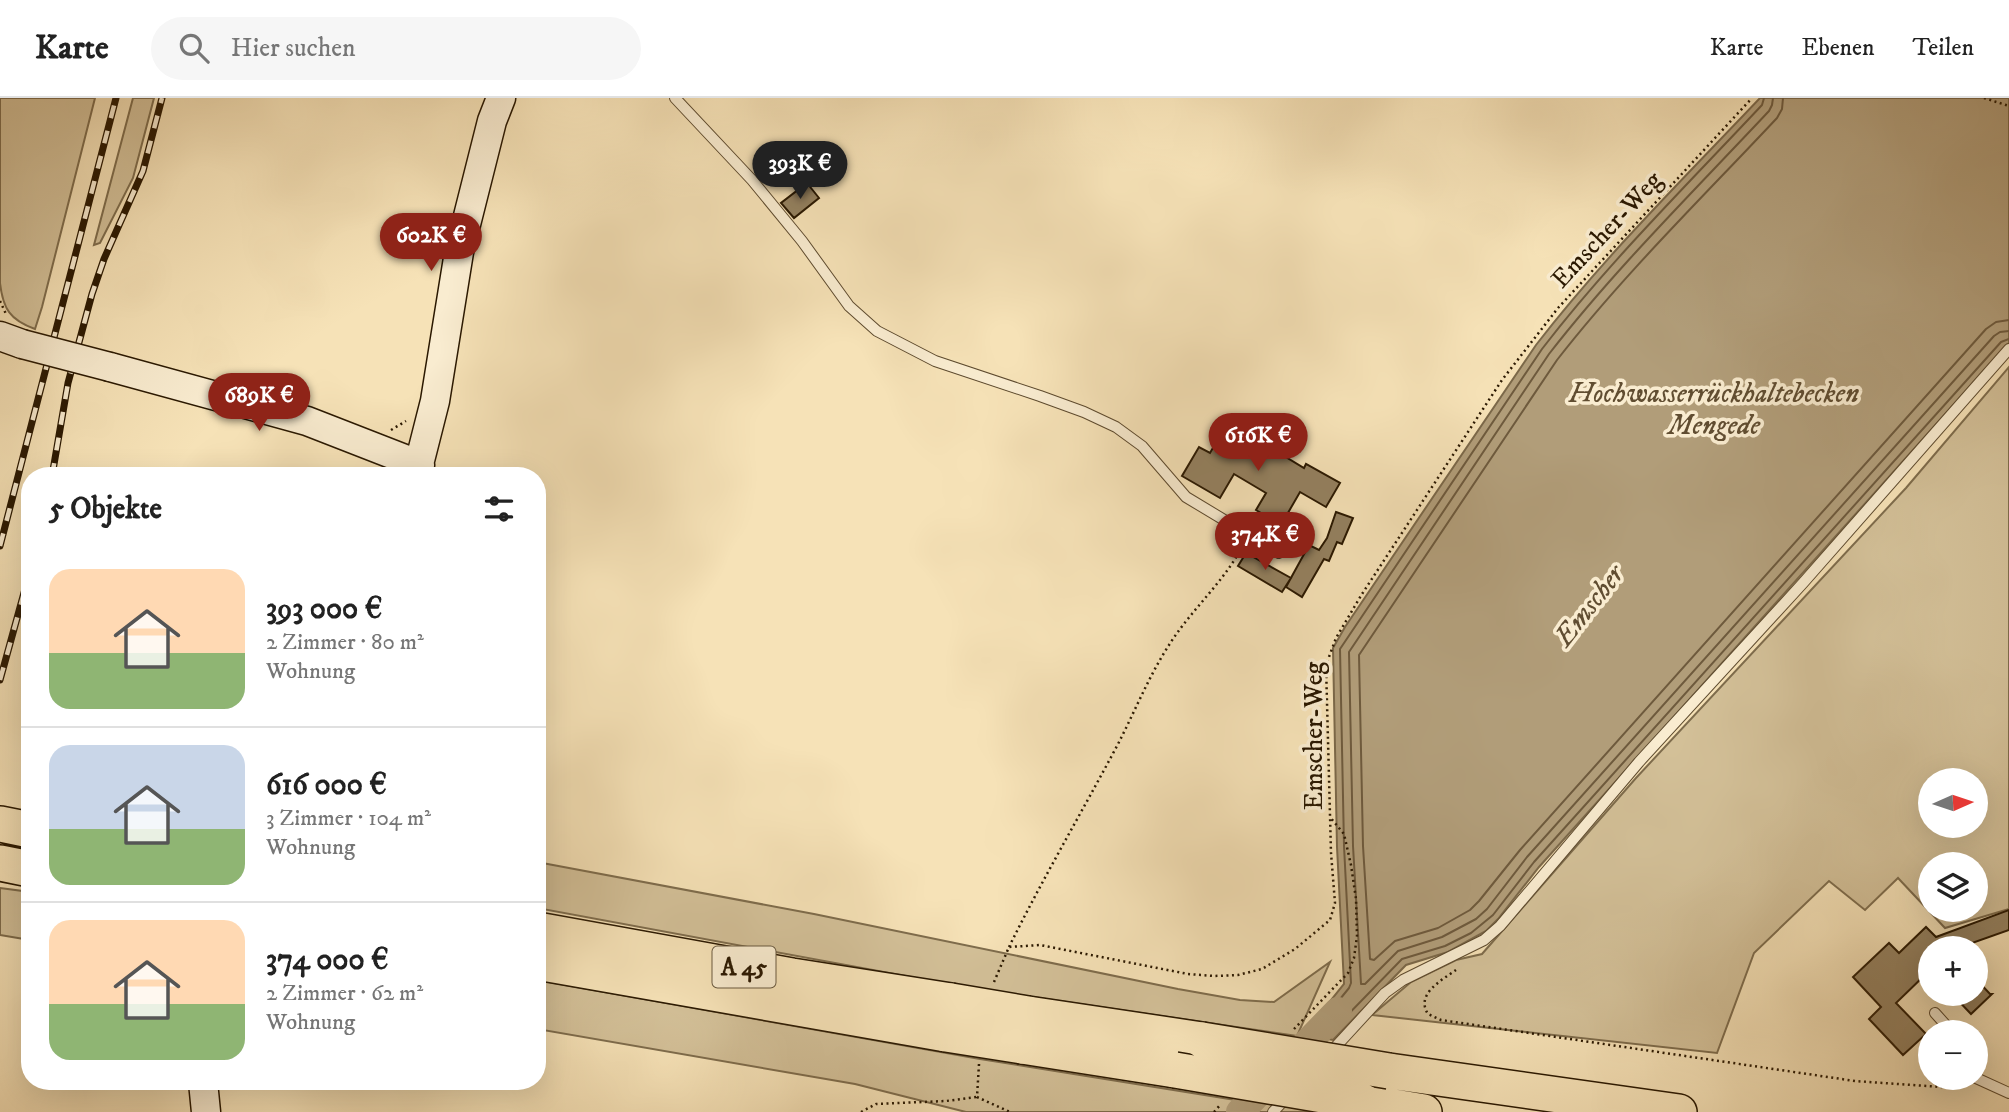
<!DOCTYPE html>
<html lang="de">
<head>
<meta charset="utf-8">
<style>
	:root { --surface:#fff; --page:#f6f6f6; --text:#222; --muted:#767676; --line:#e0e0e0; --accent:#8f2418 }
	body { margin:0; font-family:"IM FELL DW Pica",serif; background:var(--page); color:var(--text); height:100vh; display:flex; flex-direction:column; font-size:26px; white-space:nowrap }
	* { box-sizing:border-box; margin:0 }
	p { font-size:23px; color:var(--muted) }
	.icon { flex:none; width:38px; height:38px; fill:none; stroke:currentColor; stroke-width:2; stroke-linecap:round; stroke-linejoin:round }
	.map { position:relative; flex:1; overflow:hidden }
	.side { position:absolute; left:21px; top:369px; width:525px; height:623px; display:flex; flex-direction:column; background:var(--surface); border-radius:28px; box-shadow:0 7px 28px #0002 }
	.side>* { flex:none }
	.needle { width:46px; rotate:87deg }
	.tools { position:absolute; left:1918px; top:670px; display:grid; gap:14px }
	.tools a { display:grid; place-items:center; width:70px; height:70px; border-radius:50%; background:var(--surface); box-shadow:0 7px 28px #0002; font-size:35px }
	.price { position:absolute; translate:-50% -60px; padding:0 16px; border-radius:24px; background:var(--accent); color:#fff; font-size:23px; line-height:46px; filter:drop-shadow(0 2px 4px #0008) }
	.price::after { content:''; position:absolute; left:50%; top:42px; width:21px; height:16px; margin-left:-10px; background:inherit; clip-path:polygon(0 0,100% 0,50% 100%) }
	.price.active { background:#222; color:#fff }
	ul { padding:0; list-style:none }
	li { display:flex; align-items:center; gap:21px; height:175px; padding:0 28px }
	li+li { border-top:2px solid var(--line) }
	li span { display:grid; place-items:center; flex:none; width:196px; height:140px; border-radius:21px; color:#555 }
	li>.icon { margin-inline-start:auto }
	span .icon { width:84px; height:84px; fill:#fffc; stroke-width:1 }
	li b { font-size:30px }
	h2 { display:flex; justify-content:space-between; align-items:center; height:84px; padding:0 28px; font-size:30px }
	header { display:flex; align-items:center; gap:42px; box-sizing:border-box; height:98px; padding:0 35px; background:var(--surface); border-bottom:2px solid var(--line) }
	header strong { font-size:33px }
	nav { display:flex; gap:38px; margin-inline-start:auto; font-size:24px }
	.search { width:490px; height:63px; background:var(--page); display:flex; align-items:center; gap:18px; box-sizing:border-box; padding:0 24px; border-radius:38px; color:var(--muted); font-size:26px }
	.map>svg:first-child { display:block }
	.green { fill:#d3c098; stroke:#7e6c4c; stroke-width:2; fill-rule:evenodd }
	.water { fill:#b19d79; stroke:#7b6849; stroke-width:2 }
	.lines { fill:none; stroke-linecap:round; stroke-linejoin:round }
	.shore { stroke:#6e5a3d; stroke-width:2 }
	.river { stroke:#b19d79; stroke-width:28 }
	.building { fill:#948160; stroke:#2a1801; stroke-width:2 }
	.lane-casing { stroke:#5d4a2e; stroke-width:12 }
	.secondary-casing { stroke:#2a1801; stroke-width:31 }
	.highway-casing { stroke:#2a1801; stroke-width:38 }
	.path { stroke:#2a1801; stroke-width:2.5; stroke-dasharray:2 3.5; stroke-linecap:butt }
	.lane { stroke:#f9ecd0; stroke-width:10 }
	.secondary { stroke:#f9ecd0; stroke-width:28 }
	.highway { stroke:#f6e2b7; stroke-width:35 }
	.rail-casing { stroke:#2a1801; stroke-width:7 }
	.rail { stroke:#f9ecd0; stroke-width:4.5; stroke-dasharray:13; stroke-linecap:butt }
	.secondary-bridge-casing { stroke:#2a1801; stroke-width:31; stroke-linecap:butt }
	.highway-bridge-casing { stroke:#2a1801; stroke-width:38; stroke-linecap:butt }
	.secondary-bridge { stroke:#f9ecd0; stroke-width:28 }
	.highway-bridge { stroke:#f6e2b7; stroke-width:35 }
	.labels { text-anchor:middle; stroke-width:7; stroke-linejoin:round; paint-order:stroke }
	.shield { fill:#f9ecd0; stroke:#68583f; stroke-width:2 }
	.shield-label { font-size:24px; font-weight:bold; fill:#2a1801 }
	.street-label { font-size:26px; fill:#2a1801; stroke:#f9ecd0 }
	.water-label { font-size:28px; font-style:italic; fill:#604d31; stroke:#f9ecd0 }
</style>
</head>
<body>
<header>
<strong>Karte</strong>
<div class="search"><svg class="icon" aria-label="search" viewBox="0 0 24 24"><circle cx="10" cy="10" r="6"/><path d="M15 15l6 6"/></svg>Hier suchen</div>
<nav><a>Karte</a><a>Ebenen</a><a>Teilen</a></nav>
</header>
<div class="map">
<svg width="2009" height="1014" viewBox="0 0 2009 1014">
	<rect width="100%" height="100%" fill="#f6e2b7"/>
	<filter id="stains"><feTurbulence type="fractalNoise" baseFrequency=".00286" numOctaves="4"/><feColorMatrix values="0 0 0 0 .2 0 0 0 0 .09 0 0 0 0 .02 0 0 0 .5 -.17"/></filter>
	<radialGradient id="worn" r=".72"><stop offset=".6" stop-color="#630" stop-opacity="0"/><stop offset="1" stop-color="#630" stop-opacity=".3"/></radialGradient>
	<path class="green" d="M 0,0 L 95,0 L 42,209 L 35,231 C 10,222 3,211 0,185 Z
		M 133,0 L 154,0 L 133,80 L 100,145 L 94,147 Z
		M 2009,269 L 2009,811 L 1945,830 L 1898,780 L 1865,812 L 1829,783 L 1754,855 L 1717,955 L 1372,917 L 1411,884 L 1456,862 L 1482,856 L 1636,680 L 1906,390 ZM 1976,682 L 1976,728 L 1930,728 L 1930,682 ZM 1930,766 L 1976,766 L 1976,812 L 1930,812 Z
		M 537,764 L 814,816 L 1178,891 L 1240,902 L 1274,904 L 1330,864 L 1297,938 L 965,889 L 537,810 Z
		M 0,790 L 30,794 L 30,842 L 0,837 Z
		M 537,882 L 980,961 L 1248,1004 L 1238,1014 L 966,1014 L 855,986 L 537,931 Z
		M 1254,1004 L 1328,1014 L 1244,1014 Z"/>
	<path class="water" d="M 1760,0 L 2009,0 L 2009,245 L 1539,769 L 1498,821 L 1486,833 L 1448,854 L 1406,867 L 1333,942 L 1303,937 L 1344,886 L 1337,749 L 1333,550 L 1345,529 L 1536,247 C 1604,159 1684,80 1760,0 Z"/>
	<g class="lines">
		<path class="shore" d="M 1764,0 L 1762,7 C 1687,87 1609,164 1542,251 L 1340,551 L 1344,748 L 1351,885 L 1349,890 L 1319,927 L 1320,932 L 1332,933 L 1402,861 L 1445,848 L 1471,835 L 1493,817 L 1534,764 L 2001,244 L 2009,241
			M 1773,0 L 1772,7 L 1769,13 C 1694,93 1616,170 1549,256 L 1349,554 L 1353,748 L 1361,886 L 1365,886 L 1398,853 L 1442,839 L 1476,821 L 1487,811 L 1527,759 L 1994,238 L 2000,234 L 2009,233
			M 1783,0 L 1782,11 L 1777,20 C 1703,99 1624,176 1557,262 L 1359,557 L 1363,748 L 1370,861 L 1374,862 L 1395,843 L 1438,830 L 1470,812 L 1479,803 L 1520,752 L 1986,231 L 1996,224 L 2009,222"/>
		<path class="river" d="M 1240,1014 L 1338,913"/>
	</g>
	<path class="building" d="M 807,85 L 819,100 L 794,120 L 781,105 Z
		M 1228,324 L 1304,370 L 1306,366 L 1340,385 L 1326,409 L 1300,394 L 1281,427 L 1256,412 L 1266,395 L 1234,376 L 1220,400 L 1182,378 L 1199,349 L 1210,355 Z
		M 1336,414 L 1353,420 L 1342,446 L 1337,444 L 1329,463 L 1324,461 L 1302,499 L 1286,489 L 1309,447 L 1319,452 L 1327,440 Z
		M 1246,455 L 1291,480 L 1282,494 L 1238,468 Z
		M 2009,812 L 2009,832 L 1958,850 L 1930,850 L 1930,872 L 1896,905 L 1926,936 L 1903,957 L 1869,921 L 1881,909 L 1853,879 L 1889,845 L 1899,855 L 1926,829 L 1936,839 Z
		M 1976,881 L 1990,896 L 1992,896 L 1971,916 L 1952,896 L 1976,896 Z"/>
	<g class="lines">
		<g class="lane-casing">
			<path id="lane" d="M 675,0 L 752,82 L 802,143 L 849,208 L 877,233 L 935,263 L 1040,298 L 1084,314 L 1116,329 L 1142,348 L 1186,399 L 1279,455
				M 1935,915 L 1952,934
				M 1329,956 L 1385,895 L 1403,882 L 1484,842 L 1500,828 L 1639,664 L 1803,485 L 2009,251
				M 1976,980 L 2009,995
				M 1273,1014 L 1287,999"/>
		</g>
		<g class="secondary-casing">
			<path id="secondary" d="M 0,238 L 22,246
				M 110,269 L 307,323 L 420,367
				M 416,378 L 435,303 L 459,154 L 492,23 L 501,0
				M 203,984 L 206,1014"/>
		</g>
		<g class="highway-casing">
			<path id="highway" d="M 0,726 L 30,732
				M 0,765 L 30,771
				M 537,832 L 792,878 L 951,903
				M 537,864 L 946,936
				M 1028,916 L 1202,942
				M 1022,948 L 1175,972
				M 1389,973 L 1679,1014
				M 1364,1004 L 1424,1014"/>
		</g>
		<path class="path" d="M 1984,0 L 2009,8
			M 0,203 L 6,216
			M 391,332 L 406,323
			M 1009,849 C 1043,780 1082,714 1118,646 C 1135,613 1149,578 1169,547 C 1191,512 1223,485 1242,449
			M 1456,872 C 1442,882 1415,896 1428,916 L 1441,922 L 1855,983 L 1941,989 L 1963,985
			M 994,884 L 1009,849 L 1040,847 L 1188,876 L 1214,878 L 1238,877 L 1262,871 L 1295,851 L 1330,822 L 1335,805 L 1331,755 L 1326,567 L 1336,540 L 1362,496 L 1502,282 L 1558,210 L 1752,0
			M 1294,931 L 1348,875 L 1354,860 L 1357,838 L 1356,801 L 1351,767 L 1344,736 L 1330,719
			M 979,966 L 977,999 L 1010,1014
			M 861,1014 L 876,1006 L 946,1003 L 977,999
			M 1214,1014 L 1221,1006"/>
		<use href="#lane" class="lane"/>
		<use href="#secondary" class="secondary"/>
		<use href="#highway" class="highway"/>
		<g class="rail-casing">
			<path id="rail" d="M 52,378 L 68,285 L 92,196 L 104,161 L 143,73 L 162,0
				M 0,448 L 116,0
				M 0,582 L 30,473"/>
		</g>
		<use href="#rail" class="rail"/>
		<g class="secondary-bridge-casing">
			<path id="secondary-bridge" d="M 22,246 L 110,269"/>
		</g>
		<g class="highway-bridge-casing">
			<path id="highway-bridge" d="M 951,903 L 1028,916
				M 946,936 L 1022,948
				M 1202,942 L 1389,973
				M 1175,972 L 1364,1004"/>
		</g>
		<use href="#secondary-bridge" class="secondary-bridge"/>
		<use href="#highway-bridge" class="highway-bridge"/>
	</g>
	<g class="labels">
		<rect class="shield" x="712.5" y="848.5" width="63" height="41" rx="5"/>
		<g class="shield-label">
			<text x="744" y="877">A 45</text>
		</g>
		<g class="street-label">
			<text transform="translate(1606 131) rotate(-47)" y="9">Emscher-Weg</text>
			<text transform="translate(1313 638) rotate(-90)" y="9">Emscher-Weg</text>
		</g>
		<g class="water-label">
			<text x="1714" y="304">Hochwasserrückhaltebecken<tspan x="1714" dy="32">Mengede</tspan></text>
			<text transform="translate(1588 507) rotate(-52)" y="10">Emscher</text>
		</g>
	</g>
	<rect width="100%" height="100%" filter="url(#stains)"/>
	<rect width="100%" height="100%" fill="url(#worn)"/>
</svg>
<div class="tools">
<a><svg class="needle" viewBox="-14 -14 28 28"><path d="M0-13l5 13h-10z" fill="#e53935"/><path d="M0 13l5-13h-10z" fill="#767676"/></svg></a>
<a><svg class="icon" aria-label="layers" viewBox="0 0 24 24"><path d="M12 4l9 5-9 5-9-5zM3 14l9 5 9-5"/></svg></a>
<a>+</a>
<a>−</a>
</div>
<b class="price active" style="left:800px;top:103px">393K €</b>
<b class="price" style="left:431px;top:175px">602K €</b>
<b class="price" style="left:259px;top:335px">689K €</b>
<b class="price" style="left:1258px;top:375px">616K €</b>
<b class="price" style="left:1265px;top:474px">374K €</b>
<section class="side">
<h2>5 Objekte<svg class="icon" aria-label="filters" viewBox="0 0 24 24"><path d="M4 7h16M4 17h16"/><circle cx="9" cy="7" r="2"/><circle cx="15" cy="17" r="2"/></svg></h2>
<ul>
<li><span style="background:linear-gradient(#ffd9b3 60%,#8fb573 0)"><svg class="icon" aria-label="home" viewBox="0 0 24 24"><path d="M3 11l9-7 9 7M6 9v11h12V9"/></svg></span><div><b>393 000 €</b><p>2 Zimmer · 80 m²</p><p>Wohnung</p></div></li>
<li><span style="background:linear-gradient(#c9d6e8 60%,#8fb573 0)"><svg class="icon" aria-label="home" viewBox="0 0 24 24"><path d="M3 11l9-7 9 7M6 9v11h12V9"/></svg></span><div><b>616 000 €</b><p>3 Zimmer · 104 m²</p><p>Wohnung</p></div></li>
<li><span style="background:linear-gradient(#ffd9b3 60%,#8fb573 0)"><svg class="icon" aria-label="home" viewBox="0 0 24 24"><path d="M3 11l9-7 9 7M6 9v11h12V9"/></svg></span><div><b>374 000 €</b><p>2 Zimmer · 62 m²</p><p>Wohnung</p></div></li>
</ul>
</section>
</div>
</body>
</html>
